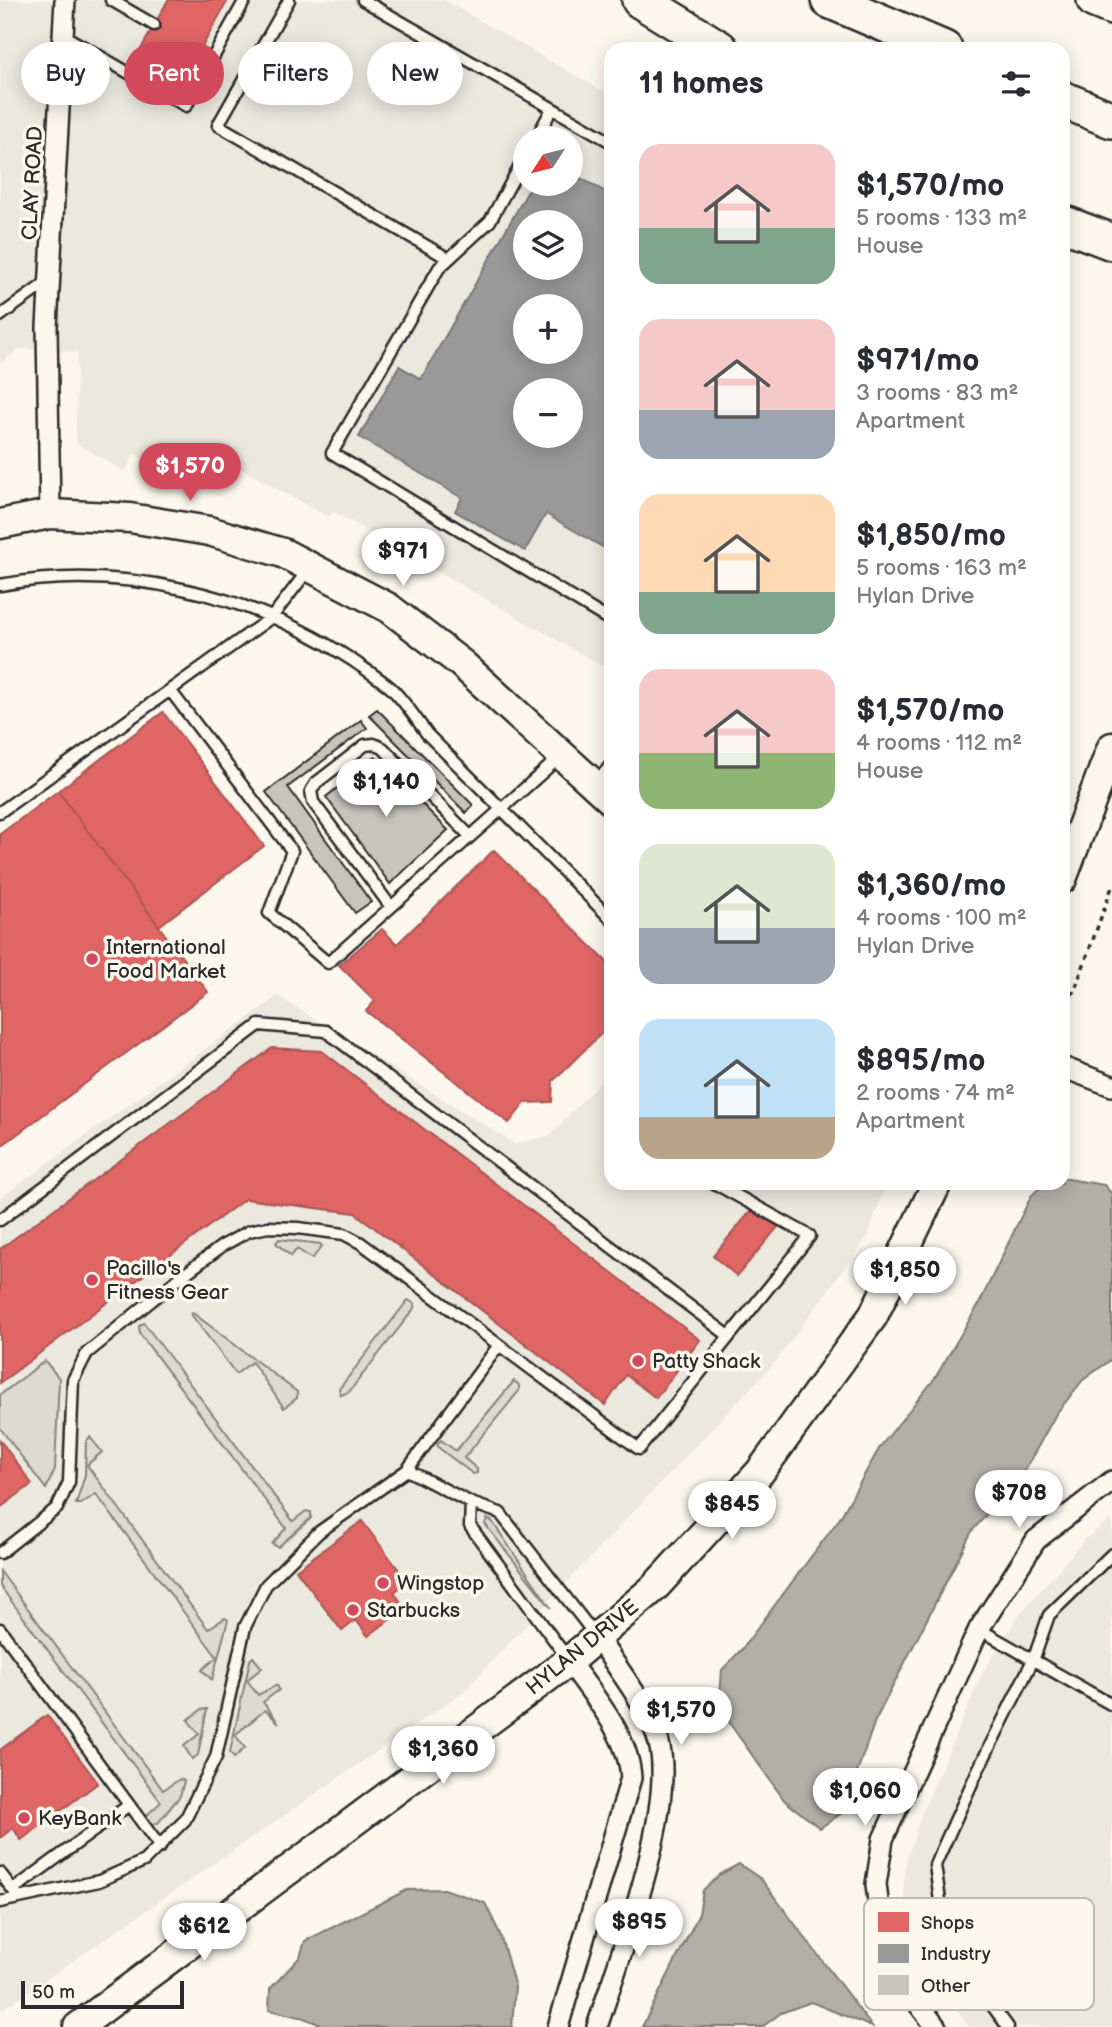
<!DOCTYPE html>
<html lang="en">
<head>
<meta charset="utf-8">
<style>
	:root { --surface:#fff; --page:#f7f7f7; --text:#2b2b33; --muted:#7c7c81; --accent:#d1495b }
	body { margin:0; font-family:"Balsamiq Sans",sans-serif; background:var(--page); color:var(--text); height:100vh; display:flex; flex-direction:column; font-size:26px; white-space:nowrap }
	* { box-sizing:border-box; margin:0 }
	p { font-size:23px; color:var(--muted) }
	.icon { flex:none; width:38px; height:38px; fill:none; stroke:currentColor; stroke-width:2; stroke-linecap:round; stroke-linejoin:round }
	.map { position:relative; flex:1; overflow:hidden }
	.sheet { position:absolute; left:604px; top:42px; width:466px; height:1148px; display:flex; flex-direction:column; background:var(--surface); border-radius:21px; box-shadow:0 4px 18px #0003 }
	.sheet>* { flex:none }
	.hud { position:absolute; left:21px; top:42px; width:478px; height:63px; display:flex; gap:14px }
	.needle { width:46px; rotate:234deg }
	.fabs { position:absolute; left:513px; top:126px; display:grid; gap:14px }
	.fabs a { display:grid; place-items:center; width:70px; height:70px; border-radius:50%; background:var(--surface); box-shadow:0 4px 18px #0003; font-size:35px }
	.scale { position:absolute; left:21px; bottom:18px; width:163px; box-sizing:border-box; padding-left:7px; border:4px solid #2b2b2b; border-top:0; font-size:19px; line-height:24px; white-space:nowrap; color:#2b2b2b; -webkit-text-stroke:5px #fbf7ec; paint-order:stroke }
	.price { position:absolute; translate:-50% -60px; padding:0 16px; border-radius:24px; background:#fff; color:#222; font-size:23px; line-height:46px; filter:drop-shadow(0 2px 4px #0008) }
	.price::after { content:''; position:absolute; left:50%; top:42px; width:21px; height:16px; margin-left:-10px; background:inherit; clip-path:polygon(0 0,100% 0,50% 100%) }
	.price.selected { background:var(--accent); color:#fff }
	ul { padding:0; list-style:none }
	li { display:flex; align-items:center; gap:21px; height:175px; padding:0 35px }
	li span { display:grid; place-items:center; flex:none; width:196px; height:140px; border-radius:21px; color:#555 }
	li>.icon { margin-inline-start:auto }
	span .icon { width:84px; height:84px; fill:#fffc; stroke-width:1 }
	li b { font-size:30px }
	h2 { display:flex; justify-content:space-between; align-items:center; height:84px; padding:0 35px; font-size:30px }
	.tag { padding:0 24px; border-radius:32px; background:var(--surface); box-shadow:0 4px 18px #0003; font-size:24px; line-height:63px }
	.tag.selected { background:var(--accent); color:#fff }
	.map>svg:first-child { display:block }
	.built { fill:#ebe8de; fill-rule:evenodd }
	.green { fill:#dddad0; stroke:#84827e; stroke-width:2 }
	.water { fill:#b1afa7; stroke:#7b7a75; stroke-width:2 }
	.shops { fill:#e06666; stroke:#aa5454; stroke-width:2 }
	.industry { fill:#999; stroke:#787878; stroke-width:2; fill-rule:evenodd }
	.building { fill:#c7c4bc; stroke:#2b2b2b; stroke-width:2 }
	.lines { fill:none; stroke-linecap:round; stroke-linejoin:round }
	.lane-casing { stroke:#2b2b2b; stroke-width:15 }
	.street-casing { stroke:#2b2b2b; stroke-width:24 }
	.secondary-casing { stroke:#2b2b2b; stroke-width:33 }
	.highway-casing { stroke:#2b2b2b; stroke-width:40 }
	.path { stroke:#2b2b2b; stroke-width:3.5; stroke-dasharray:5 5; stroke-linecap:butt }
	.lane { stroke:#fbf7ec; stroke-width:10 }
	.street { stroke:#fbf7ec; stroke-width:19 }
	.secondary { stroke:#fbf7ec; stroke-width:28 }
	.highway { stroke:#fbf7ec; stroke-width:35 }
	.poi-dot { fill:#d1495b; stroke:#fbf7ec; stroke-width:2.5 }
	.labels { text-anchor:middle; stroke-width:7; stroke-linejoin:round; paint-order:stroke }
	.street-label { font-size:21px; fill:#2b2b2b; stroke:#fbf7ec }
	.poi-label { font-size:21px; fill:#2b2b2b; stroke:#fbf7ec; text-anchor:start }
	.key { fill:#fbf7ec; stroke:#bdbab2; stroke-width:2 }
	.key-label { font-size:19px; fill:#2b2b2b }
</style>
</head>
<body>
<div class="map">
<svg width="1112" height="2027" viewBox="0 0 1112 2027">
	<rect width="100%" height="100%" fill="#fbf7ec"/>
	<filter id="ink" filterUnits="userSpaceOnUse"><feTurbulence type="fractalNoise" baseFrequency=".0143" numOctaves="2"/><feDisplacementMap in="SourceGraphic" scale="14" xChannelSelector="R" yChannelSelector="G"/><feConvolveMatrix kernelMatrix="1 2 1 2 8 2 1 2 1" color-interpolation-filters="sRGB"/></filter>
	<g filter="url(#ink)">
		<path class="built" d="M 0,0 L 444,0 L 611,96 L 611,671 L 334,512 L 328,517 L 200,446 L 180,468 L 161,467 L 134,454 L 125,472 L 76,443 L 77,352 L 19,349 L 0,363 ZM 525,138 L 570,138 L 570,184 L 525,184 ZM 525,222 L 570,222 L 570,268 L 525,268 ZM 525,306 L 570,306 L 570,352 L 525,352 ZM 525,390 L 570,390 L 570,436 L 525,436 Z
			M 278,996 L 515,1144 L 549,1136 L 611,1071 L 611,1183 L 886,1183 L 868,1236 L 777,1360 L 462,1693 L 0,2011 L 0,1198 Z
			M 1112,1518 L 1112,2027 L 969,2027 L 914,1948 L 904,1908 L 904,1869 L 922,1813 L 983,1672 L 1019,1615 L 1085,1539 Z"/>
		<path class="green" d="M 279,1239 L 320,1244 L 322,1246 L 312,1259 L 297,1249 L 291,1256 L 276,1243 Z
			M 408,1300 L 415,1304 L 413,1310 L 349,1392 L 341,1395 L 339,1389 Z
			M 193,1313 L 297,1392 L 297,1398 L 284,1408 L 252,1362 L 236,1374 L 191,1314 Z
			M 144,1323 L 293,1521 L 306,1511 L 311,1512 L 311,1518 L 278,1547 L 272,1544 L 286,1528 L 140,1334 L 139,1326 Z
			M 45,1361 L 59,1378 L 55,1469 L 46,1489 L 0,1428 L 0,1395 Z
			M 514,1381 L 519,1385 L 519,1391 L 464,1458 L 477,1469 L 477,1473 L 473,1474 L 439,1448 L 437,1444 L 441,1440 L 456,1451 Z
			M 90,1437 L 102,1452 L 87,1465 L 208,1629 L 225,1618 L 228,1620 L 212,1680 L 202,1670 L 217,1657 L 96,1494 L 81,1504 L 76,1504 L 85,1475 L 86,1441 Z
			M 487,1519 L 491,1520 L 551,1608 L 485,1524 Z
			M 0,1571 L 163,1790 L 180,1779 L 184,1781 L 180,1796 L 158,1823 L 151,1824 L 146,1816 L 161,1802 L 0,1586 Z
			M 253,1657 L 262,1668 L 247,1680 L 258,1695 L 277,1685 L 279,1690 L 263,1702 L 279,1723 L 265,1710 L 235,1735 L 245,1748 L 234,1758 L 230,1752 L 250,1660 Z
			M 207,1709 L 198,1755 L 192,1759 L 184,1746 L 199,1734 L 188,1720 L 201,1710 Z"/>
		<path class="water" d="M 1062,1178 L 1104,1185 L 1112,1194 L 1112,1359 L 1083,1380 L 1056,1414 L 1024,1472 L 972,1531 L 875,1721 L 843,1812 L 820,1828 L 785,1801 L 730,1724 L 720,1696 L 722,1670 L 742,1649 L 840,1518 L 880,1447 L 935,1378 L 979,1304 L 1031,1196 L 1045,1183 L 1062,1183 Z
			M 739,1864 L 761,1879 L 872,2027 L 811,2002 L 781,2013 L 762,2027 L 642,2027 L 699,1914 L 703,1890 L 719,1875 Z
			M 444,1889 L 485,1903 L 500,1934 L 515,1987 L 512,2027 L 326,2027 L 304,2018 L 269,2010 L 270,1989 L 300,1957 L 305,1941 L 407,1890 Z"/>
		<path class="shops" d="M 168,0 L 228,0 L 187,74 L 141,49 Z
			M 163,712 L 264,846 L 159,926 L 58,791 Z
			M 58,791 L 208,992 L 0,1147 L 0,834 Z
			M 494,850 L 611,966 L 611,1024 L 553,1081 L 552,1102 L 525,1103 L 509,1123 L 366,1011 L 375,1001 L 339,965 L 382,929 L 397,944 Z
			M 272,1048 L 322,1051 L 700,1340 L 656,1398 L 626,1375 L 605,1405 L 355,1213 L 245,1199 L 0,1383 L 0,1249 Z
			M 754,1207 L 778,1227 L 737,1276 L 713,1256 Z
			M 0,1440 L 32,1484 L 0,1508 Z
			M 362,1521 L 408,1582 L 394,1592 L 405,1608 L 368,1636 L 356,1620 L 342,1631 L 296,1570 Z
			M 47,1715 L 98,1783 L 21,1840 L 13,1828 L 0,1838 L 0,1750 Z"/>
		<path class="industry" d="M 570,172 L 611,195 L 611,552 L 546,514 L 525,551 L 455,511 L 462,498 L 359,437 L 399,366 L 421,379 L 532,184 L 570,184 ZM 525,222 L 570,222 L 570,268 L 525,268 ZM 525,306 L 570,306 L 570,352 L 525,352 ZM 525,390 L 570,390 L 570,436 L 525,436 Z"/>
		<path class="building" d="M 377,709 L 473,805 L 466,813 L 369,715 Z
			M 361,720 L 367,728 L 288,787 L 371,902 L 355,913 L 266,792 Z
			M 375,757 L 448,830 L 390,884 L 326,797 Z"/>
		<g class="lines">
			<g class="lane-casing">
				<path id="lane" d="M 111,0 L 154,25
					M 289,0 L 218,125 L 449,259
					M 363,0 L 611,142
					M 63,35 L 186,106 L 245,0
					M 199,53 L 211,61
					M 536,138 L 552,109
					M 525,157 L 490,221 L 439,268 L 332,453 L 611,621
					M 0,316 L 50,280
					M 0,585 C 120,563 251,593 352,660 C 365,669 379,678 391,688 C 405,702 416,718 427,734 L 611,919
					M 170,690 L 292,851 L 269,913 L 328,963 L 561,756
					M 596,782 L 611,765
					M 0,812 L 272,617 L 309,569
					M 391,907 L 313,802 L 311,791 L 316,783 L 365,745 L 374,744 L 383,748 L 469,835
					M 611,1110 L 611,1111
					M 0,1220 L 259,1025 L 326,1031 L 729,1336
					M 407,1470 L 471,1503 L 500,1513 L 595,1635
					M 471,1503 L 470,1526 L 568,1659
					M 0,1553 L 57,1508 L 69,1482 L 73,1380 L 87,1353 L 173,1283 L 222,1246 L 249,1231 L 268,1227 L 298,1228 L 344,1234 L 361,1243 L 499,1345
					M 0,1629 L 160,1847
					M 979,1629 L 1112,1705
					M 0,1873 L 17,1895
					M 13,1890 L 129,1805
					M 0,1902 L 99,1881 L 144,1861 L 185,1820 L 216,1757 L 245,1627 L 266,1585 L 319,1532 L 407,1470 L 499,1345 L 639,1449 L 810,1236 L 714,1183
					M 1008,2027 L 946,1943 L 935,1865 L 978,1770 L 1034,1658 L 1049,1615 L 1112,1554"/>
			</g>
			<g class="street-casing">
				<path id="street" d="M 50,514 L 47,327 L 65,0
					M 1062,1067 L 1112,1086
					M 597,1637 C 616,1667 651,1710 659,1743 C 676,1810 619,1958 597,2027
					M 558,2027 L 631,1778 C 629,1735 593,1696 569,1661
					M 936,2027 L 904,1985 L 882,1935 L 876,1884 L 883,1839 L 979,1629 L 1036,1540 L 1112,1481"/>
			</g>
			<g class="secondary-casing">
				<path id="secondary" d="M 0,524 L 50,514 L 130,518 L 209,531 L 283,553 L 389,608 L 462,664 L 611,800
					M 1062,879 L 1112,747
					M 78,2027 L 569,1661 L 654,1588 L 760,1472 L 873,1316 L 937,1183"/>
			</g>
			<g class="highway-casing">
				<path id="highway" d="M 640,0 L 720,49
					M 829,0 L 944,49
					M 1095,0 L 1112,7
					M 1062,99 L 1112,120
					M 1062,223 L 1112,242"/>
			</g>
			<path class="path" d="M 1062,1000 L 1074,992 L 1112,887"/>
			<use href="#lane" class="lane"/>
			<use href="#street" class="street"/>
			<use href="#secondary" class="secondary"/>
			<use href="#highway" class="highway"/>
		</g>
	</g>
	<g class="poi-dot">
		<circle cx="92" cy="959" r="7"/>
		<circle cx="92" cy="1280" r="7"/>
		<circle cx="638" cy="1361" r="7"/>
		<circle cx="383" cy="1583" r="7"/>
		<circle cx="353" cy="1610" r="7"/>
		<circle cx="24" cy="1818" r="7"/>
	</g>
	<g class="labels">
		<g class="street-label">
			<text transform="translate(32 183) rotate(-87)" y="7">CLAY ROAD</text>
			<text transform="translate(582 1647) rotate(-39)" y="7">HYLAN DRIVE</text>
		</g>
		<g class="poi-label">
			<text x="106" y="954">International<tspan x="106" dy="24">Food Market</tspan></text>
			<text x="106" y="1275">Pacillo's<tspan x="106" dy="24">Fitness Gear</tspan></text>
			<text x="652" y="1368">Patty Shack</text>
			<text x="397" y="1590">Wingstop</text>
			<text x="367" y="1617">Starbucks</text>
			<text x="38" y="1825">KeyBank</text>
		</g>
	</g>
	<rect x="864" y="1898" width="230" height="112" rx="10" class="key"/>
	<rect x="878" y="1912" width="31" height="20" fill="#e06666"/>
	<rect x="878" y="1944" width="31" height="19" fill="#999"/>
	<rect x="878" y="1975" width="31" height="20" fill="#c7c4bc"/>
	<g class="key-label">
		<text x="921" y="1929">Shops</text>
		<text x="921" y="1960">Industry</text>
		<text x="921" y="1992">Other</text>
	</g>
</svg>
<div class="fabs">
<a><svg class="needle" viewBox="-14 -14 28 28"><path d="M0-13l5 13h-10z" fill="#e53935"/><path d="M0 13l5-13h-10z" fill="#7c7c81"/></svg></a>
<a><svg class="icon" aria-label="layers" viewBox="0 0 24 24"><path d="M12 4l9 5-9 5-9-5zM3 14l9 5 9-5"/></svg></a>
<a>+</a>
<a>−</a>
</div>
<div class="scale">50 m</div>
<b class="price selected" style="left:190px;top:503px">$1,570</b>
<b class="price" style="left:403px;top:588px">$971</b>
<b class="price" style="left:386px;top:819px">$1,140</b>
<b class="price" style="left:905px;top:1307px">$1,850</b>
<b class="price" style="left:1019px;top:1530px">$708</b>
<b class="price" style="left:732px;top:1541px">$845</b>
<b class="price" style="left:681px;top:1747px">$1,570</b>
<b class="price" style="left:443px;top:1786px">$1,360</b>
<b class="price" style="left:865px;top:1828px">$1,060</b>
<b class="price" style="left:639px;top:1959px">$895</b>
<b class="price" style="left:204px;top:1963px">$612</b>
<div class="hud">
<a class="tag">Buy</a>
<a class="tag selected">Rent</a>
<a class="tag">Filters</a>
<a class="tag">New</a>
</div>
<section class="sheet">
<h2>11 homes<svg class="icon" aria-label="filters" viewBox="0 0 24 24"><path d="M4 7h16M4 17h16"/><circle cx="9" cy="7" r="2"/><circle cx="15" cy="17" r="2"/></svg></h2>
<ul>
<li><span style="background:linear-gradient(#f6c9c9 60%,#7fa58c 0)"><svg class="icon" aria-label="home" viewBox="0 0 24 24"><path d="M3 11l9-7 9 7M6 9v11h12V9"/></svg></span><div><b>$1,570/mo</b><p>5 rooms · 133 m²</p><p>House</p></div></li>
<li><span style="background:linear-gradient(#f6c9c9 65%,#9aa5b1 0)"><svg class="icon" aria-label="home" viewBox="0 0 24 24"><path d="M3 11l9-7 9 7M6 9v11h12V9"/></svg></span><div><b>$971/mo</b><p>3 rooms · 83 m²</p><p>Apartment</p></div></li>
<li><span style="background:linear-gradient(#ffd9b3 70%,#7fa58c 0)"><svg class="icon" aria-label="home" viewBox="0 0 24 24"><path d="M3 11l9-7 9 7M6 9v11h12V9"/></svg></span><div><b>$1,850/mo</b><p>5 rooms · 163 m²</p><p>Hylan Drive</p></div></li>
<li><span style="background:linear-gradient(#f6c9c9 60%,#8fb573 0)"><svg class="icon" aria-label="home" viewBox="0 0 24 24"><path d="M3 11l9-7 9 7M6 9v11h12V9"/></svg></span><div><b>$1,570/mo</b><p>4 rooms · 112 m²</p><p>House</p></div></li>
<li><span style="background:linear-gradient(#dfe7d0 60%,#9aa5b1 0)"><svg class="icon" aria-label="home" viewBox="0 0 24 24"><path d="M3 11l9-7 9 7M6 9v11h12V9"/></svg></span><div><b>$1,360/mo</b><p>4 rooms · 100 m²</p><p>Hylan Drive</p></div></li>
<li><span style="background:linear-gradient(#bfe0f5 70%,#b9a48a 0)"><svg class="icon" aria-label="home" viewBox="0 0 24 24"><path d="M3 11l9-7 9 7M6 9v11h12V9"/></svg></span><div><b>$895/mo</b><p>2 rooms · 74 m²</p><p>Apartment</p></div></li>
</ul>
</section>
</div>
</body>
</html>
